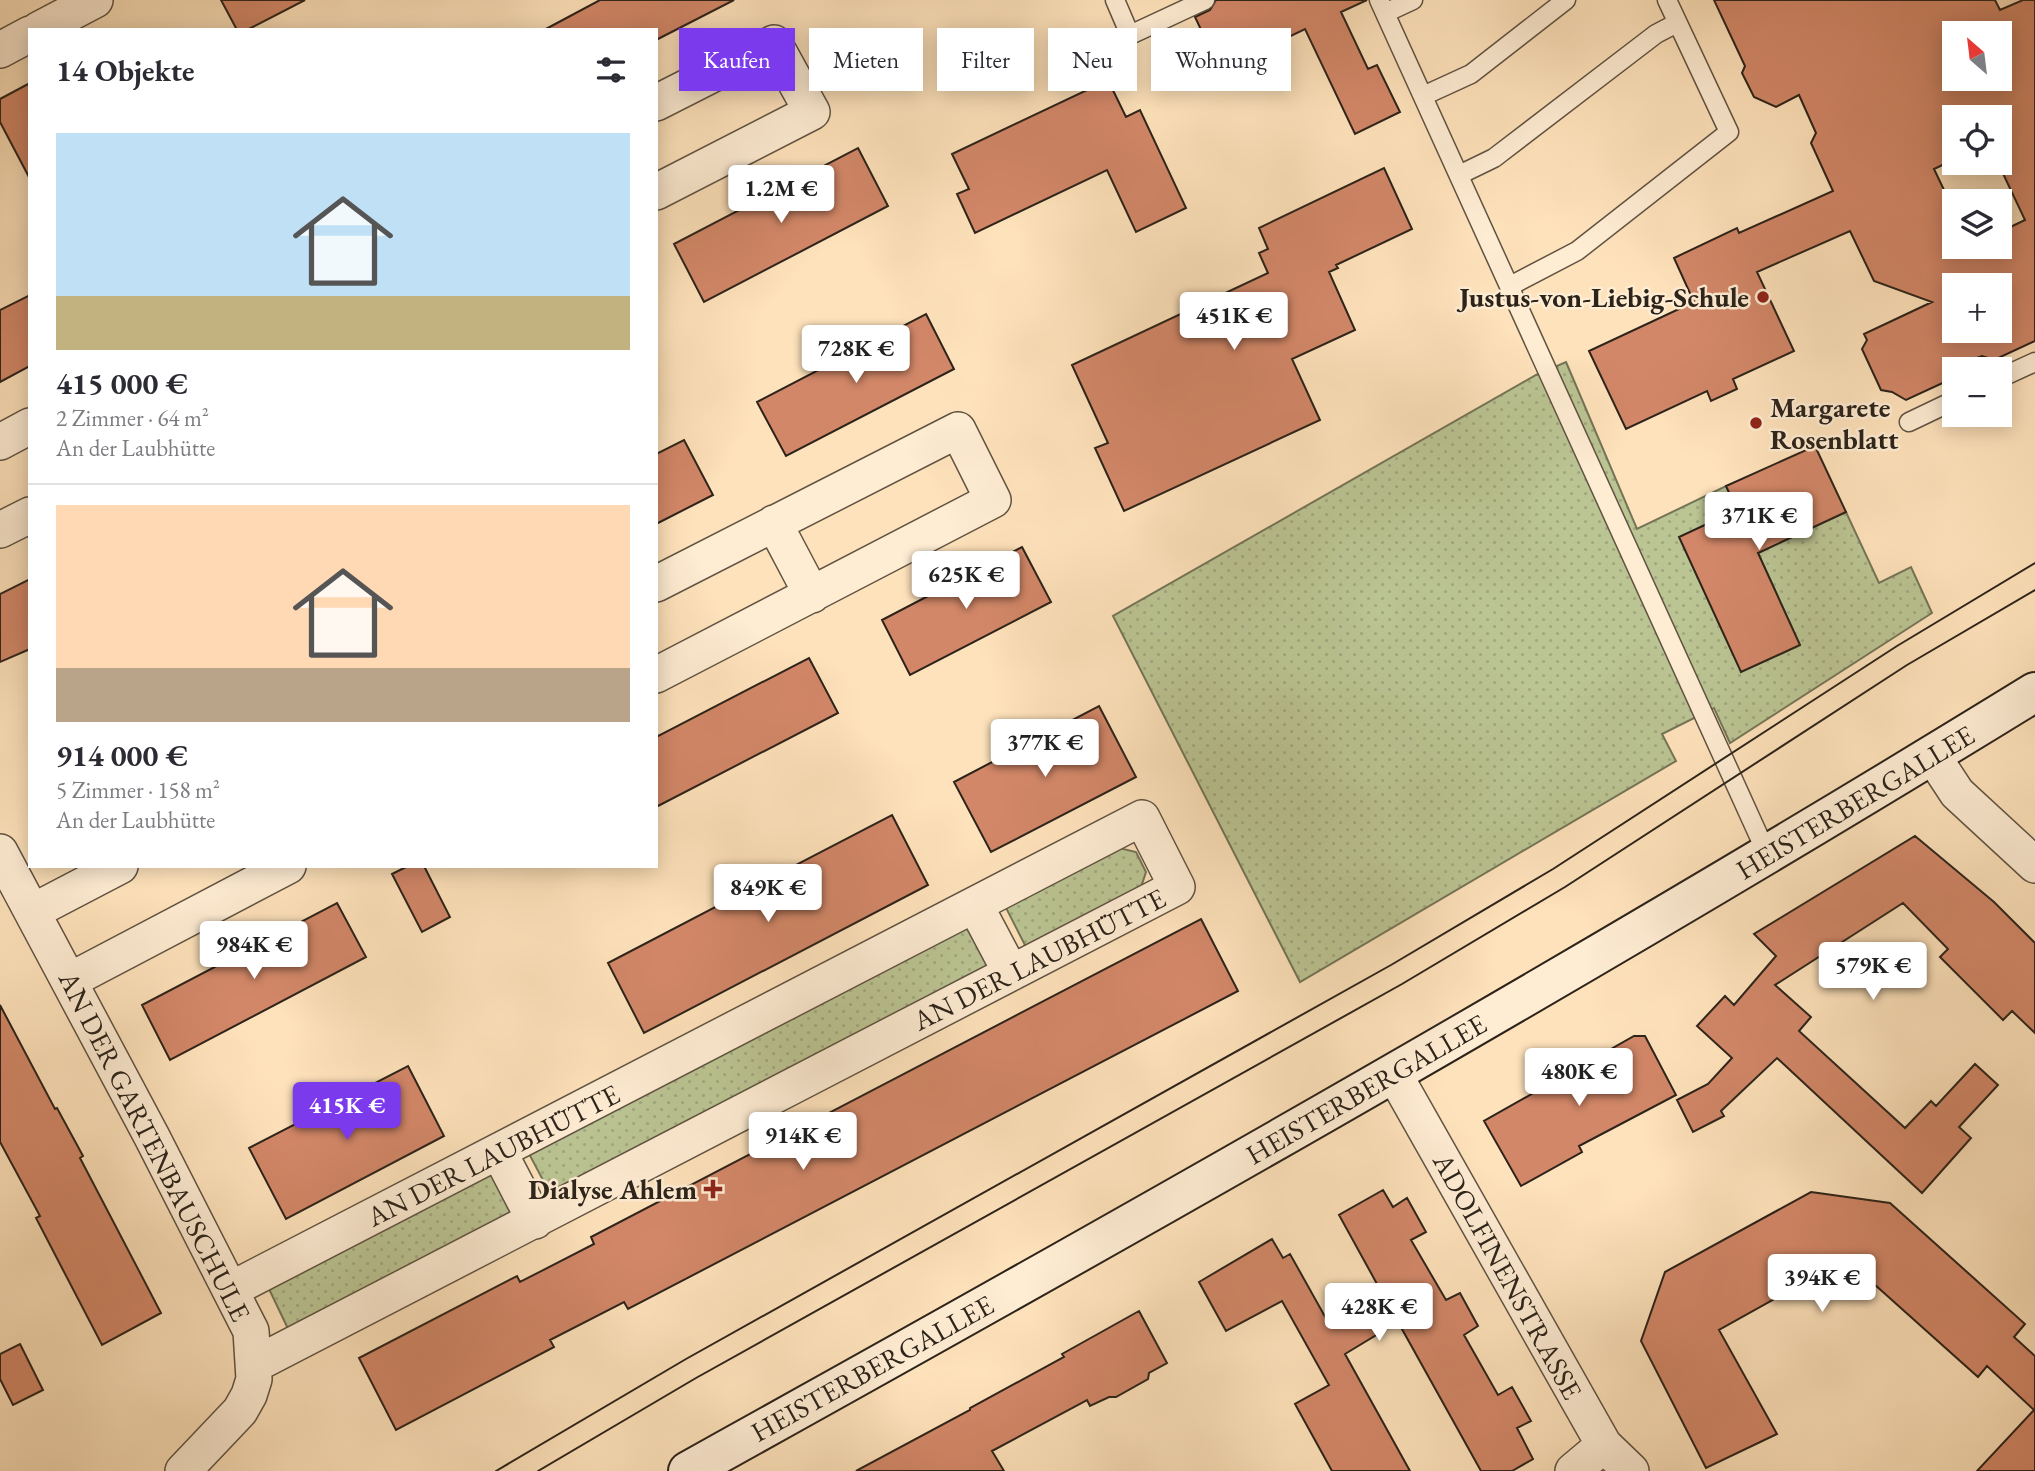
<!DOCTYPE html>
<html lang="de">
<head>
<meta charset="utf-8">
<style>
	:root { --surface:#fff; --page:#f2f2f3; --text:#2b2b33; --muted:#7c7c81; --line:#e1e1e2; --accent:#7c3aed }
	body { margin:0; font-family:"EB Garamond",serif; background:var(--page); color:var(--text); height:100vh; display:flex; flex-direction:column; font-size:26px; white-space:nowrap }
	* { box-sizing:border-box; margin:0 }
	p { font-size:23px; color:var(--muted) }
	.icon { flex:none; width:38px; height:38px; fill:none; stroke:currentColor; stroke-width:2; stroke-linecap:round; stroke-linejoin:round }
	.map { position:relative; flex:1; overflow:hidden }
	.drawer { position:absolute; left:28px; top:28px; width:630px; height:840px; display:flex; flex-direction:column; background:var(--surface); border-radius:0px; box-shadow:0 4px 18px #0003 }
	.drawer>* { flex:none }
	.hud { position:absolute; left:679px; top:28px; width:665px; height:63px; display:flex; gap:14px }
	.needle { width:46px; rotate:332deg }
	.fabs { position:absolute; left:1942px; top:21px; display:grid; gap:14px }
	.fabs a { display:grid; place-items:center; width:70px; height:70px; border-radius:0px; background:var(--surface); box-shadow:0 4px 18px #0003; font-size:35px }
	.price { position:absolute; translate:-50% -60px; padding:0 16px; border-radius:7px; background:#fff; color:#222; font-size:23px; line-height:46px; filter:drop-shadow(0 2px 4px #0008) }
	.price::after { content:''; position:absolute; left:50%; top:42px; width:21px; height:16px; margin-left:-10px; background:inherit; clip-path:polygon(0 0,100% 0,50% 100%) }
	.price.current { background:var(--accent); color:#fff }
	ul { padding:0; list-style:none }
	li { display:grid; align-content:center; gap:14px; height:371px; padding:0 28px }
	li+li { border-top:2px solid var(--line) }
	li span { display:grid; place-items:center; height:217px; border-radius:0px; color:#555 }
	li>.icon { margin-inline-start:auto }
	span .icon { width:126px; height:126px; fill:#fffc; stroke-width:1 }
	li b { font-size:30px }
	h2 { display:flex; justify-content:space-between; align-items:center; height:84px; padding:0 28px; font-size:30px }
	.chip { padding:0 24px; border-radius:0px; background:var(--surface); box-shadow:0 4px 18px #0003; font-size:24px; line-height:63px }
	.chip.current { background:var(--accent); color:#fff }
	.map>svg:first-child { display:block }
	.grass { fill:url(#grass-dots); stroke:#747456; stroke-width:2 }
	.building { fill:#d28768; stroke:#2c231a; stroke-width:2; fill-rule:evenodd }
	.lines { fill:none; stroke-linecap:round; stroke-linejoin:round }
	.lane-casing { stroke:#605342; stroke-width:21 }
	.street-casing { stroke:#605342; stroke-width:38 }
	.secondary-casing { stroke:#2c231a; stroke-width:42 }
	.lane { stroke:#feecd3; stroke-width:18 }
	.street { stroke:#feecd3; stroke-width:35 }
	.secondary { stroke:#feecd3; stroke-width:38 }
	.tram { stroke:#2c231a; stroke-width:2 }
	.poi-dot { fill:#8f2418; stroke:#feecd3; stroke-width:2.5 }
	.labels { text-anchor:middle; stroke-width:5; stroke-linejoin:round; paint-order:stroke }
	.poi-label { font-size:28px; font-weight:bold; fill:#2c231a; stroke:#feecd3; text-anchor:end }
	.street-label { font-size:28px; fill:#2c231a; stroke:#feecd3 }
</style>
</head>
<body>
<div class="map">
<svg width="2035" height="1471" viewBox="0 0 2035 1471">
	<defs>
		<pattern id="grass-dots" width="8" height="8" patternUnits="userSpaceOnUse" patternTransform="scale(1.75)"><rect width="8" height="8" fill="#bbc493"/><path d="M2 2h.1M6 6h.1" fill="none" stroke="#a1a87e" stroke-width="1.8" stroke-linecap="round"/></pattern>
	</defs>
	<rect width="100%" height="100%" fill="#fee2bb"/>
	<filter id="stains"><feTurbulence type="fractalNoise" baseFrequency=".00286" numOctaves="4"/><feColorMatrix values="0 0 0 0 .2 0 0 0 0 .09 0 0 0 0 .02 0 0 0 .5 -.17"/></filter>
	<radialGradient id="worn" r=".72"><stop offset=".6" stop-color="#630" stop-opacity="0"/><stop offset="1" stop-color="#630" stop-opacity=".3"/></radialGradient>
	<path class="grass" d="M 1566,362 L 1637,529 L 1726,486 L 1737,510 L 1741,672 L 1800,645 L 1758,553 L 1846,512 L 1879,583 L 1911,567 L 1932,613 L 1730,743 L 1714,708 L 1662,734 L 1676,761 L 1300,982 L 1113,616 L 1536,375 Z
		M 1111,846 L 1136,852 L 1146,872 L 1138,896 L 1029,953 L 1003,902 Z
		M 966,924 L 993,966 L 554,1201 L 527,1150 Z
		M 491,1171 L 516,1211 L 291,1335 L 269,1289 L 277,1281 Z"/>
	<path class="building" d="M 221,0 L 305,0 L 247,30 L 237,30 Z
		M 600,0 L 734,0 L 656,40 L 656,30 L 544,30 Z
		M 1216,0 L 1367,0 L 1341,12 L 1368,69 L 1377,65 L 1400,112 L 1355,134 L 1305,29 L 1220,70 L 1195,17 L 1210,10 Z
		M 1714,0 L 1995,0 L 2000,10 L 2023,0 L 2035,0 L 2035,341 L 1994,360 L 1982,356 L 1966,362 L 1950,370 L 1947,381 L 1906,400 L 1892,392 L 1881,390 L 1862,349 L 1867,340 L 1864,334 L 1932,302 L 1874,281 L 1850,231 L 1757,272 L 1794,351 L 1733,379 L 1737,389 L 1711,401 L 1707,391 L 1626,429 L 1589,351 L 1694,302 L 1674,258 L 1737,228 L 1739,233 L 1833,191 L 1811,143 L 1816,133 L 1799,95 L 1776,107 L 1754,97 L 1742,73 L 1745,66 ZM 1955,33 L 2000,33 L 2000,79 L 1955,79 ZM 1955,117 L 2000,117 L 2000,163 L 1998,163 L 2025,220 L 2000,232 L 2000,247 L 1967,247 L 1955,253 L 1955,213 L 1934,169 L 1955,159 ZM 1955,285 L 2000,285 L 2000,331 L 1955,331 Z
		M 1108,80 L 1126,117 L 1140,110 L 1186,208 L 1136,232 L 1107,170 L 975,233 L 957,194 L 969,189 L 952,154 Z
		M 30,83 L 30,179 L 0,122 L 0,99 Z
		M 858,148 L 888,206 L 704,302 L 674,244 Z
		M 1384,168 L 1412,229 L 1336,265 L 1338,268 L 1329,272 L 1355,330 L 1292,359 L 1320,420 L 1124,511 L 1095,448 L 1108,443 L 1072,365 L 1268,273 L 1259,253 L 1268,249 L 1259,228 Z
		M 30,295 L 30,366 L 0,382 L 0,310 Z
		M 926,314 L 954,369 L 786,456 L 757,402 Z
		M 684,440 L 713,495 L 656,524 L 656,454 Z
		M 1815,446 L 1846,512 L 1758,553 L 1800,645 L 1741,672 L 1679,537 L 1737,510 L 1726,486 Z
		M 1022,547 L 1051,602 L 910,675 L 882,620 Z
		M 30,579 L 30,649 L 0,662 L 0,594 Z
		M 809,658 L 838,713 L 656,807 L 656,737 Z
		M 1099,706 L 1136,777 L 991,852 L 954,782 Z
		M 892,815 L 928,885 L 644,1033 L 608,963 Z
		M 1915,836 L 1994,902 L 2035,943 L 2035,1033 L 2012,1011 L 2003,1020 L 1940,957 L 1948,949 L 1903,903 L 1775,985 L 1811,1017 L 1799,1031 L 1905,1128 L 1931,1101 L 1936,1106 L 1975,1064 L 1998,1085 L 1959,1127 L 1971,1138 L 1922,1193 L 1777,1058 L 1721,1111 L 1724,1116 L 1693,1132 L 1677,1100 L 1708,1084 L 1732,1058 L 1697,1026 L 1725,996 L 1734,1005 L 1776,956 L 1754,934 Z
		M 408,866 L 424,866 L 450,917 L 422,932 L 392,874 Z
		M 337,903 L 366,957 L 170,1060 L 142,1005 Z
		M 1201,919 L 1238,991 L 628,1309 L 624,1302 L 550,1340 L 554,1347 L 396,1430 L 359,1358 L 517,1276 L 520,1282 L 594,1244 L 591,1237 Z
		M 0,1005 L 55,1109 L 57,1108 L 83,1156 L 80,1158 L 161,1313 L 102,1345 L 36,1218 L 40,1216 L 0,1142 Z
		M 1634,1036 L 1645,1036 L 1676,1095 L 1579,1146 L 1582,1152 L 1521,1186 L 1484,1121 Z
		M 408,1066 L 444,1136 L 286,1219 L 249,1148 Z
		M 1383,1190 L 1393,1207 L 1407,1198 L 1426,1232 L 1411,1240 L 1446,1300 L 1460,1293 L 1478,1326 L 1464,1335 L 1498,1395 L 1512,1387 L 1531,1421 L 1517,1428 L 1533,1459 L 1512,1471 L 1481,1471 L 1398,1322 L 1345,1354 L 1410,1471 L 1332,1471 L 1295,1404 L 1329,1385 L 1282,1301 L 1226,1331 L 1199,1282 L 1272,1239 L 1283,1258 L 1290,1254 L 1328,1322 L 1382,1293 L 1339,1215 Z
		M 1811,1192 L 1890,1203 L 2025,1324 L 2014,1337 L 2035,1356 L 2035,1471 L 1977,1471 L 2034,1410 L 1987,1366 L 1978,1377 L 1855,1267 L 1839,1283 L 1828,1269 L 1719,1330 L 1777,1434 L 1706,1468 L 1641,1341 L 1665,1272 Z
		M 1139,1311 L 1167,1363 L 1149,1373 L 1148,1379 L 1116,1397 L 1109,1397 L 1090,1406 L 1087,1400 L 992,1451 L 1004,1471 L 856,1471 L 970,1410 L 970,1408 L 1064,1357 L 1062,1354 Z
		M 20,1344 L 43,1390 L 13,1405 L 0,1379 L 0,1354 Z"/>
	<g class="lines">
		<g class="lane-casing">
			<path id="lane" d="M 1115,0 L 1130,35 L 1205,0
				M 1379,0 L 1767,854
				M 1385,13 L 1413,0
				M 1423,96 L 1471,74 L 1566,0
				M 1459,175 L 1494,158 L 1656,34 L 1677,23
				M 1510,286 L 1577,251 L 1729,132 L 1667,0
				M 2000,378 L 2035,362
				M 1909,422 L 1955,400"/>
		</g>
		<g class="street-casing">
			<path id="street" d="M 38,30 L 95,0
				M 0,50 L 30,34
				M 656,103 L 774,43 L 812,112 L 656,192
				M 0,442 L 30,426
				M 774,523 L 812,595
				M 0,530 L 30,515
				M 656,584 L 958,430 L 993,500 L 656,675
				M 1932,755 L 1957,793 L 2035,865
				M 0,852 L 152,1137 L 251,1331 L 254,1379 L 249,1395 L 240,1411 L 183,1471
				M 975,905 L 1011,973
				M 32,912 L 120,866
				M 69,981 L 288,866
				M 1394,1074 L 1604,1445 L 1631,1471
				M 499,1152 L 535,1221
				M 230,1290 L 1142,818 L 1177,887 L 254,1365
				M 1573,1471 L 1604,1445"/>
		</g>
		<g class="secondary-casing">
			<path id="secondary" d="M 688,1471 C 1142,1219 1593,964 2035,692"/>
		</g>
		<use href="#lane" class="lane"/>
		<use href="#street" class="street"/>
		<use href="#secondary" class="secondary"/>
		<path class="tram" d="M 496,1471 L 686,1359 L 1391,965 L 1553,869 L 1897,646 L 2035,563
			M 538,1471 L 696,1378 L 1402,984 L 1565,887 L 1907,665 L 2035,590"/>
	</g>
	<g class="poi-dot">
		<circle cx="1763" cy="297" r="7"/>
		<circle cx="1756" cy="423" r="7"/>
		<path d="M709.5 1178.5h7v7h7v7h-7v7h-7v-7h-7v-7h7z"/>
	</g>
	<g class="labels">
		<g class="poi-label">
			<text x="1749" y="307">Justus-von-Liebig-Schule</text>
			<text x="1770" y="417" text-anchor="start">Margarete<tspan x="1770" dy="32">Rosenblatt</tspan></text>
			<text x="697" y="1199">Dialyse Ahlem</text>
		</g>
		<g class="street-label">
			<text transform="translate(1855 802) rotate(-31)" y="10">HEISTERBERGALLEE</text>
			<text transform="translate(1039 959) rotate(-27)" y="10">AN DER LAUBHÜTTE</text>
			<text transform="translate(1366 1089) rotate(-30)" y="10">HEISTERBERGALLEE</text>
			<text transform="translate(155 1146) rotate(63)" y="10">AN DER GARTENBAUSCHULE</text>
			<text transform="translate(493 1155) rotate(-27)" y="10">AN DER LAUBHÜTTE</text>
			<text transform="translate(1508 1276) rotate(61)" y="10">ADOLFINENSTRASSE</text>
			<text transform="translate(872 1368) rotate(-29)" y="10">HEISTERBERGALLEE</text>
		</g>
	</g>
	<rect width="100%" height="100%" filter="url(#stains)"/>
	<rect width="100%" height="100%" fill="url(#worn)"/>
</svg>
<div class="fabs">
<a><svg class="needle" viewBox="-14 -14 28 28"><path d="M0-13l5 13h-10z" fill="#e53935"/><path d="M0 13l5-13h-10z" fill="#7c7c81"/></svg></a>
<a><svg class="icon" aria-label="locate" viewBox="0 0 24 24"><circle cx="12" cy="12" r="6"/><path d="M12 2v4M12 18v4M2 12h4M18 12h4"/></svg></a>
<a><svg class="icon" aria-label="layers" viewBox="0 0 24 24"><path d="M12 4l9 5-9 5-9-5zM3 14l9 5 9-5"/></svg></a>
<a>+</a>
<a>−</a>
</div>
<b class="price" style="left:781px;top:225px">1.2M €</b>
<b class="price" style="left:1234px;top:352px">451K €</b>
<b class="price" style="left:856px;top:385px">728K €</b>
<b class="price" style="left:1759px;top:552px">371K €</b>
<b class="price" style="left:966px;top:611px">625K €</b>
<b class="price" style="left:1045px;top:779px">377K €</b>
<b class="price" style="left:768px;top:924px">849K €</b>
<b class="price" style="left:254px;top:981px">984K €</b>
<b class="price" style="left:1873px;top:1002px">579K €</b>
<b class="price" style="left:1579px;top:1108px">480K €</b>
<b class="price current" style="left:347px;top:1142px">415K €</b>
<b class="price" style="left:803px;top:1172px">914K €</b>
<b class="price" style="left:1822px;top:1314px">394K €</b>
<b class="price" style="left:1379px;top:1343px">428K €</b>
<div class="hud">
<a class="chip current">Kaufen</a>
<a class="chip">Mieten</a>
<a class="chip">Filter</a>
<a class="chip">Neu</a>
<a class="chip">Wohnung</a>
</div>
<section class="drawer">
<h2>14 Objekte<svg class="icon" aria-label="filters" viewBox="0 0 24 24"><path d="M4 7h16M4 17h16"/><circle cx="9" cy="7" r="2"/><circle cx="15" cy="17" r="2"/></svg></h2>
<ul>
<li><span style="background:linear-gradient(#bfe0f5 75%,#c2b280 0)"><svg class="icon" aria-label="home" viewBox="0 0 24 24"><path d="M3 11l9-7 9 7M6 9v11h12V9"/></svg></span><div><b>415 000 €</b><p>2 Zimmer · 64 m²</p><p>An der Laubhütte</p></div></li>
<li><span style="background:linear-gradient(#ffd9b3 75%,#b9a48a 0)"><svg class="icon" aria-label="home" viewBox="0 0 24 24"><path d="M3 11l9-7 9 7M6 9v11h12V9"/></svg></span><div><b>914 000 €</b><p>5 Zimmer · 158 m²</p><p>An der Laubhütte</p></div></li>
</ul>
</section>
</div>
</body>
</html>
